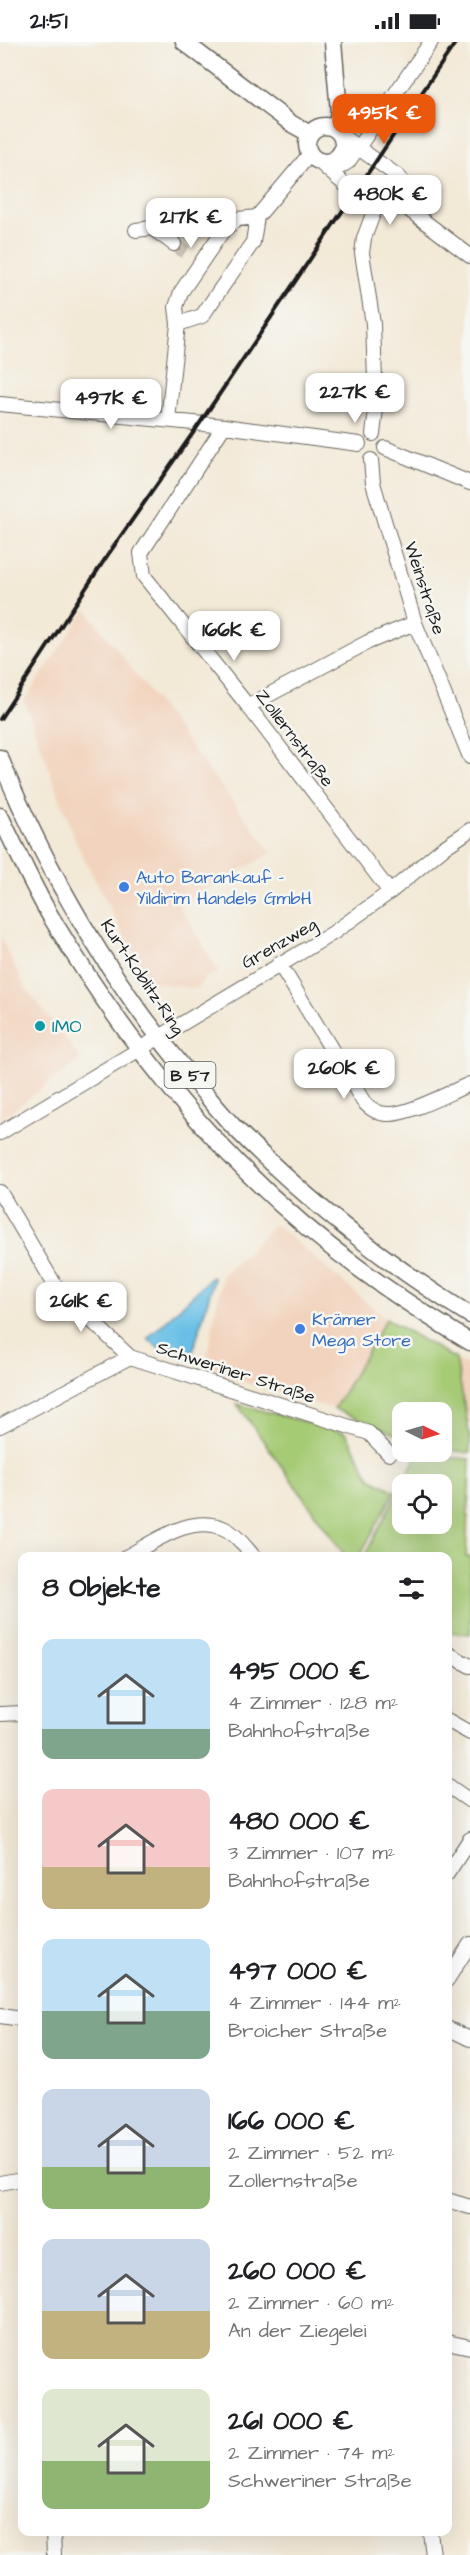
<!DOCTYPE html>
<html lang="de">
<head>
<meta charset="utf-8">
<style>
	:root { --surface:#fff; --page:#f2f2f2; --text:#202124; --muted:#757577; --accent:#ea580c }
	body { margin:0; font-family:"Architects Daughter",sans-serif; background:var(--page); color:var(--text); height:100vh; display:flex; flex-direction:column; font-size:22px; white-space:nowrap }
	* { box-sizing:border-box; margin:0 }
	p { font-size:20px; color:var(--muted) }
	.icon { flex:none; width:33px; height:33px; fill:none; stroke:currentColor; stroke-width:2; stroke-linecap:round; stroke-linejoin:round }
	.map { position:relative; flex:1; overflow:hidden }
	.panel { position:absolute; left:18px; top:1510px; width:434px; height:984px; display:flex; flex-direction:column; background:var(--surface); border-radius:12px; box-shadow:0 6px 24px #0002 }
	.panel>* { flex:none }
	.needle { width:39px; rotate:95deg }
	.controls { position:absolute; left:392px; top:1360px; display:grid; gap:12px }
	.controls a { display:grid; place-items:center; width:60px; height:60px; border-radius:12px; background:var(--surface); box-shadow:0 6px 24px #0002; font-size:30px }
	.price { position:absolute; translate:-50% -51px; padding:0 14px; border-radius:12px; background:#fff; color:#222; font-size:20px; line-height:39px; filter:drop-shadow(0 2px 3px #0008) }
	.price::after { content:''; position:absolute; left:50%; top:36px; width:18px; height:14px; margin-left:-9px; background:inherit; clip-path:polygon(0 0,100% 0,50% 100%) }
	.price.selected { background:var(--accent); color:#fff }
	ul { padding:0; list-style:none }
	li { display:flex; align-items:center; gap:18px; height:150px; padding:0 24px }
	li span { display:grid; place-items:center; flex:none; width:168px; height:120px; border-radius:12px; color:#555 }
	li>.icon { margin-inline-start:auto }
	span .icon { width:72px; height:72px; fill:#fffc; stroke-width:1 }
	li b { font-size:26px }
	h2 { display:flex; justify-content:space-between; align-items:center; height:72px; padding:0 24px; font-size:26px }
	.status { display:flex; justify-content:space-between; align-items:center; height:42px; padding:0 30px; background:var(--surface); direction:ltr }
	.status svg { height:16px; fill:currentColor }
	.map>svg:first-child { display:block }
	.built { fill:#f2d4be }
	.green { fill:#a6cb74; stroke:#617448; stroke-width:1.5; fill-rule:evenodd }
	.water { fill:#69bfe6; stroke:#426e81; stroke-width:1.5 }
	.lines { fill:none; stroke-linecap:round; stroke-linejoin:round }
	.minor-tunnel { stroke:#c8c0b2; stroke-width:14; stroke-dasharray:14 7; stroke-linecap:butt }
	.minor-casing { stroke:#67645d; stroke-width:16 }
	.major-casing { stroke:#67645d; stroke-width:19 }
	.minor { stroke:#fff; stroke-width:14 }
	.major { stroke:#fff; stroke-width:16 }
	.rail { stroke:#1c1c1c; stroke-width:4 }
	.shop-dot { fill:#3f7fe0; stroke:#f6f6f2; stroke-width:2 }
	.culture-dot { fill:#0f9aa8; stroke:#f6f6f2; stroke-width:2 }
	.labels { text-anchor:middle; stroke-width:5; stroke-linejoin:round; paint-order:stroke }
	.shield { fill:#f6f6f2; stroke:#5d5d5c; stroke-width:1.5 }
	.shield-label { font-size:16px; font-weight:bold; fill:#1c1c1c }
	.street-label { font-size:18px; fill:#1c1c1c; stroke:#f6f6f2 }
	.shop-label { font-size:18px; fill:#366cbe; stroke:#f6f6f2; text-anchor:start }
	.culture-label { font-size:18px; fill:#0d838f; stroke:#f6f6f2; text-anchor:start }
</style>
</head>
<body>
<div class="status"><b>21:51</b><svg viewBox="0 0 49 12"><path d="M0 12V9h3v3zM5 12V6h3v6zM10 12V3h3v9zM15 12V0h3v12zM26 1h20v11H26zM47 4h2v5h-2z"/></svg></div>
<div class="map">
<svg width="470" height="2513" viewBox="0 0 470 2513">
	<rect width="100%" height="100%" fill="#f6f6f2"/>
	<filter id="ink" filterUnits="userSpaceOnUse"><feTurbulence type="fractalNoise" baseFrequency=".0167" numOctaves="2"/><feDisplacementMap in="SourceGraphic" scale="12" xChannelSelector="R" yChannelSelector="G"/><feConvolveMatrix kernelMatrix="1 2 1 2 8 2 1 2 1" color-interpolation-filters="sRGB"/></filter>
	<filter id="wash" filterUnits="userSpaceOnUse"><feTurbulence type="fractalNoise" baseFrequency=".008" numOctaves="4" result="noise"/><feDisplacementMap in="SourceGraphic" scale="24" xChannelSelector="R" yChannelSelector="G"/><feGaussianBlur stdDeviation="1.35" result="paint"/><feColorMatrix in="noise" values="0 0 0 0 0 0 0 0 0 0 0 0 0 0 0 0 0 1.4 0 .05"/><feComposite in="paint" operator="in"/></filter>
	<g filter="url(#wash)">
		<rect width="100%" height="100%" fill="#f3e9d7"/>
		<path class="built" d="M 86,567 L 272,811 L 179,863 L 219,930 L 206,936 L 196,947 L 148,939 L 77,803 L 24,659 Z
			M 0,895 L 25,945 L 81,1017 L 0,1078 Z
			M 275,1182 L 386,1277 L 334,1367 L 205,1328 L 222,1234 Z
			M 456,1317 L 470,1324 L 470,1396 Z"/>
		<path class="green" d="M 386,1277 L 456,1317 L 470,1396 L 470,1411 L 441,1407 L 441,1371 L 402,1371 L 402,1395 L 334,1367 Z
			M 237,1362 L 346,1391 L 370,1436 L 395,1449 L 359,1515 L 346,1515 Z
			M 417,1413 L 470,1417 L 466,1515 L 470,1515 L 470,1592 L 447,1590 L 447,1515 L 364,1515 ZM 402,1443 L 441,1443 L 441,1482 L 402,1482 Z"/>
		<path class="water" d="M 212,1235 L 214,1237 L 191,1316 L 156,1304 L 148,1296 Z"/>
	</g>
	<g filter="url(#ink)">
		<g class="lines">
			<path class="minor-tunnel" d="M 174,202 L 190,214"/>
			<g class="minor-casing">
				<path id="minor" d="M 317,118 C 338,136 375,176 404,164 C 408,152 407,144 399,135 L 339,92
					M 328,127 L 335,128 L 348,120 L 431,0
					M 404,164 L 470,214
					M 136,188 L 152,186 L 174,202
					M 178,282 L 176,265 L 181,250 L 224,187 L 238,177 L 257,175
					M 0,362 L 224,384 L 359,402
					M 168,378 L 178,282 L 202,274 L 253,200 L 257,175 L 310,112
					M 224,384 L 141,511 L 144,534 L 248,664 L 390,850
					M 373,392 L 376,367 L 373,282 L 362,211 L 364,196 L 376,164
					M 385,406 L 470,441
					M 371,418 L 373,441 L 415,581 L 470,715
					M 248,664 L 368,600 L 415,581
					M 279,921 L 363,1059 C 370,1067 377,1072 388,1072 C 408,1073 450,1050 470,1042
					M 0,1091 L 333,891 L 390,850 L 443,806 L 470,788
					M 0,1150 L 56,1245 L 130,1315 L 369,1391 L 389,1412
					M 0,1384 L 130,1315
					M 126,1515 C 156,1499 193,1470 227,1488 C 238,1494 246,1506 254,1515
					M 447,1611 L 470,1624
					M 0,1672 L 22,1671
					M 447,1678 L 470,1691
					M 447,1743 L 470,1759
					M 447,1832 L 470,1797
					M 447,1938 L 470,1902
					M 0,1974 L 22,1977
					M 447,1986 L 470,1997
					M 0,2141 L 22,2137
					M 447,2158 L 470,2165
					M 447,2300 L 470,2305
					M 53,2490 L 54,2513
					M 430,2490 L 433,2513"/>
			</g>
			<g class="major-casing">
				<path id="major" d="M 184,0 L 292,82 L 310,92
					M 333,0 L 339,70 L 336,88
					M307 102a18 18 0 1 1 36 0a18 18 0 1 1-36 0Z
					M 0,716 C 46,830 112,941 191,1035 C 205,1051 218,1068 232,1083 C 304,1156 383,1220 470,1273
					M 0,774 C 17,808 32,843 51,875 C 132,1011 235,1137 364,1230 C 398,1255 434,1278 470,1300"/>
			</g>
			<use href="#minor" class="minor"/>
			<use href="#major" class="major"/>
			<path class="rail" d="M 0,677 L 109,511 L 200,381 L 456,0"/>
		</g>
	</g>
	<g class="shop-dot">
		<circle cx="124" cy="845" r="6"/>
		<circle cx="300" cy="1287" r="6"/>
	</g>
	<circle class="culture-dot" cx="40" cy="984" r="6"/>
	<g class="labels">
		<rect class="shield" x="164.5" y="1020" width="51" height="26" rx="4.5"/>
		<g class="shield-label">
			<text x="190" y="1039">B 57</text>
		</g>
		<g class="street-label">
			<text transform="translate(425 546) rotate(72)" y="6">Weinstraße</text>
			<text transform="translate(295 696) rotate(53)" y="6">Zollernstraße</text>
			<text transform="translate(279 901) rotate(-30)" y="6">Grenzweg</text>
			<text transform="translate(143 935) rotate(56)" y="6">Kurt-Koblitz-Ring</text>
			<text transform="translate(236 1330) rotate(18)" y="6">Schweriner Straße</text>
		</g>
		<g class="shop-label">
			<text x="136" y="841">Auto Barankauf -<tspan x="136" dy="21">Yildirim Handels GmbH</tspan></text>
			<text x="312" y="1283">Krämer<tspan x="312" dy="21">Mega Store</tspan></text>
		</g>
		<g class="culture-label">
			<text x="52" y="990">IMO</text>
		</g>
	</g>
</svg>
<div class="controls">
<a><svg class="needle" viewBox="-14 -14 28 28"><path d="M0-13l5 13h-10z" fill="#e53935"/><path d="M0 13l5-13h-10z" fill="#757577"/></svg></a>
<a><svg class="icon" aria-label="locate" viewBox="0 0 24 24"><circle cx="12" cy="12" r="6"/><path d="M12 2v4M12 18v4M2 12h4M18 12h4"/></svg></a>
</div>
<b class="price selected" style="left:384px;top:103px">495K €</b>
<b class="price" style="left:390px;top:184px">480K €</b>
<b class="price" style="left:191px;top:207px">217K €</b>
<b class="price" style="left:355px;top:382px">227K €</b>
<b class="price" style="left:111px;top:388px">497K €</b>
<b class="price" style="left:234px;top:620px">166K €</b>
<b class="price" style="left:344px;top:1058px">260K €</b>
<b class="price" style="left:81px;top:1291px">261K €</b>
<section class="panel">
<h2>8 Objekte<svg class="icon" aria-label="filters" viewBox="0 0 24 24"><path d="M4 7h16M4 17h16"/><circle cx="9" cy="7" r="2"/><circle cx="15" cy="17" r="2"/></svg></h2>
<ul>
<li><span style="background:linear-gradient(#bfe0f5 75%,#7fa58c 0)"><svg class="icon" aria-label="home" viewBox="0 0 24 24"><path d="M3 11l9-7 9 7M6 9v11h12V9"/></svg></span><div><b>495 000 €</b><p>4 Zimmer · 128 m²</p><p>Bahnhofstraße</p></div></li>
<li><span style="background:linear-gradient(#f6c9c9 65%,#c2b280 0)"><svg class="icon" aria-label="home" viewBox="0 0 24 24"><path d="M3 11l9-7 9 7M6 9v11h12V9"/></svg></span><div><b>480 000 €</b><p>3 Zimmer · 107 m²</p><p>Bahnhofstraße</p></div></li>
<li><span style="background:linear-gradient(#bfe0f5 60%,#7fa58c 0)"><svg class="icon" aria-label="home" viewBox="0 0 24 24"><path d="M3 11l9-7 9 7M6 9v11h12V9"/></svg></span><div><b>497 000 €</b><p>4 Zimmer · 144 m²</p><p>Broicher Straße</p></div></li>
<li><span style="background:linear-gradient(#c9d6e8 65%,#8fb573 0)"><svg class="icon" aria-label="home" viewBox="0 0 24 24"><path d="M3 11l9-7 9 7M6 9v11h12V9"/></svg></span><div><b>166 000 €</b><p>2 Zimmer · 52 m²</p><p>Zollernstraße</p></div></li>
<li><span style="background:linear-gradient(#c9d6e8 60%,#c2b280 0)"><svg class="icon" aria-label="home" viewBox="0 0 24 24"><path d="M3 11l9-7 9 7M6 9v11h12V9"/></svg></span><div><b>260 000 €</b><p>2 Zimmer · 60 m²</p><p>An der Ziegelei</p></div></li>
<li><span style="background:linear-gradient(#dfe7d0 60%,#8fb573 0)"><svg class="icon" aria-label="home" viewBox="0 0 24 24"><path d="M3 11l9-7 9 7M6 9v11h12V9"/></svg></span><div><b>261 000 €</b><p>2 Zimmer · 74 m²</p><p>Schweriner Straße</p></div></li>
</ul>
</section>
</div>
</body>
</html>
